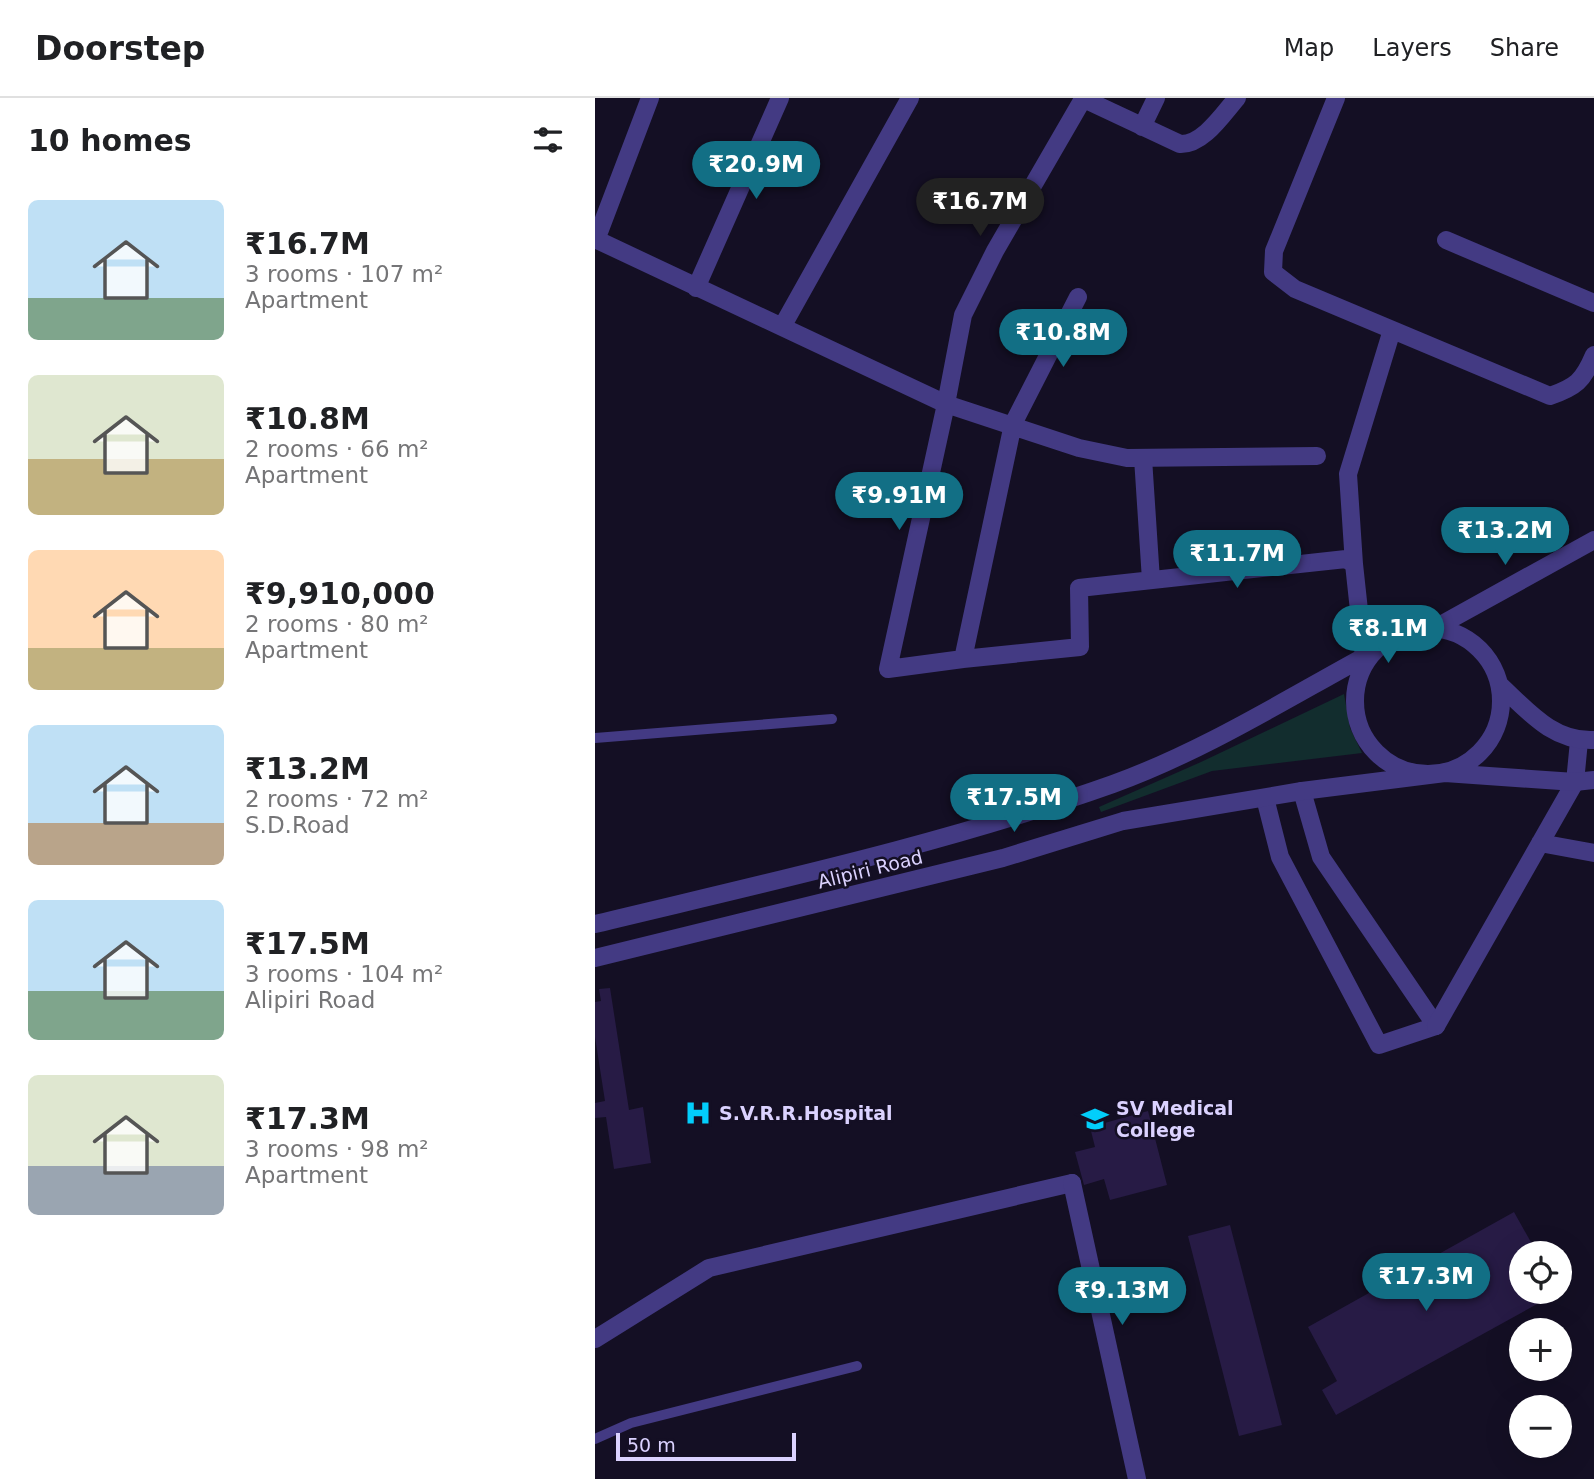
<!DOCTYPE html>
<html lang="en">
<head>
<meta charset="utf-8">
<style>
	:root { --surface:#fff; --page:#f6f6f6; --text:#202124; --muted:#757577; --line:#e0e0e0; --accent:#126f85 }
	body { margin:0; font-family:"DejaVu Sans",sans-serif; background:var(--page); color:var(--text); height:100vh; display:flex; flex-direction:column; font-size:26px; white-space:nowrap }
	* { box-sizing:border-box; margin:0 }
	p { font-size:23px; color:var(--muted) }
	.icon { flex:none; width:38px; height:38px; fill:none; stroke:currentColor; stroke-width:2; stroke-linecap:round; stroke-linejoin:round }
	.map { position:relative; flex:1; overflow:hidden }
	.side { display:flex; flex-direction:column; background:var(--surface); width:595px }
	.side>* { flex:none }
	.fabs { position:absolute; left:914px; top:1143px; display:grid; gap:14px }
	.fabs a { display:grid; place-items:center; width:63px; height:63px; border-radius:50%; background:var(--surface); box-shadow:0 7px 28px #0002; font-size:35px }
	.scale { position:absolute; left:21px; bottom:18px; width:180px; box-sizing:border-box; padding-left:7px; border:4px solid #dbd2ff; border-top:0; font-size:19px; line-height:24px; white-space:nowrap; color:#dbd2ff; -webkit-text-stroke:5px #140f24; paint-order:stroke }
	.price { position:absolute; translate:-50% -60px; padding:0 16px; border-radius:24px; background:var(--accent); color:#fff; font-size:23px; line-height:46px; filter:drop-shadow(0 2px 4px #0008) }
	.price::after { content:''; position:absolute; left:50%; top:42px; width:21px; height:16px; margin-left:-10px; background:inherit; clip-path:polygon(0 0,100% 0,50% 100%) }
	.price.on { background:#222; color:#fff }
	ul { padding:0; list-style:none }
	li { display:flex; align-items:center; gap:21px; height:175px; padding:0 28px }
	li span { display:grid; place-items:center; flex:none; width:196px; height:140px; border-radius:10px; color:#555 }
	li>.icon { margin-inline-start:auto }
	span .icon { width:84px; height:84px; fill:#fffc; stroke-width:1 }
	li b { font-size:30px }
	h2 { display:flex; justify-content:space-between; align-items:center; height:84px; padding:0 28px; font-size:30px }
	header { display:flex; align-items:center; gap:42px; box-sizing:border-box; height:98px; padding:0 35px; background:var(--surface); border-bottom:2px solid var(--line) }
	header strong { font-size:33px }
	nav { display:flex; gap:38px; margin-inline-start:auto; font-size:24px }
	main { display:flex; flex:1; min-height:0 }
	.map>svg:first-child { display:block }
	.green { fill:#122d2e }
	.building { fill:#271b45 }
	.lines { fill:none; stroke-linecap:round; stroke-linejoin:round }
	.service { stroke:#433a83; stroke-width:10 }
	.pedestrian { stroke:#433a83; stroke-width:18 }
	.minor { stroke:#433a83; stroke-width:18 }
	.tertiary { stroke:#433a83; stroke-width:18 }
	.labels { text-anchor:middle; stroke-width:5; stroke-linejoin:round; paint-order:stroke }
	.street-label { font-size:19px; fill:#dbd2ff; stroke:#140f24 }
	.poi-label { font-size:19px; font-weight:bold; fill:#dbd2ff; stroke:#140f24; text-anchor:start }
</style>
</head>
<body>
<header>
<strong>Doorstep</strong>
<nav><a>Map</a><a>Layers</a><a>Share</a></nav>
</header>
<main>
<section class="side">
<h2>10 homes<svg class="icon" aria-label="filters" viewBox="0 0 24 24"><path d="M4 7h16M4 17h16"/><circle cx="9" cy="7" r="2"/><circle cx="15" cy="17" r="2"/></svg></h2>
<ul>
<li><span style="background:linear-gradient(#bfe0f5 70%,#7fa58c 0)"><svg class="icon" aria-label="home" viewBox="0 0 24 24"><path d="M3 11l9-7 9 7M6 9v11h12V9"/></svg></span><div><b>₹16.7M</b><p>3 rooms · 107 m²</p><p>Apartment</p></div></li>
<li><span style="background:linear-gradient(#dfe7d0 60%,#c2b280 0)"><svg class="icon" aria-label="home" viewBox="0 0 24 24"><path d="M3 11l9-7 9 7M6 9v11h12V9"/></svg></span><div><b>₹10.8M</b><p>2 rooms · 66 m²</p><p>Apartment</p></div></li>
<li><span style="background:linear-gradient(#ffd9b3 70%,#c2b280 0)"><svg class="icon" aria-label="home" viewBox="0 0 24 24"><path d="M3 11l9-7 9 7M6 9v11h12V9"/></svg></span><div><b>₹9,910,000</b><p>2 rooms · 80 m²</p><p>Apartment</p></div></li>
<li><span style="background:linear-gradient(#bfe0f5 70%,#b9a48a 0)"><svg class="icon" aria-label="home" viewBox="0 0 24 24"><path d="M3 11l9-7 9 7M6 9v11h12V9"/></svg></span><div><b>₹13.2M</b><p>2 rooms · 72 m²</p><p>S.D.Road</p></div></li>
<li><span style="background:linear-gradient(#bfe0f5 65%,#7fa58c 0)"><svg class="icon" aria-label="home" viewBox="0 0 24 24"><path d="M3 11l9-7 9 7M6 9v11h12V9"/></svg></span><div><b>₹17.5M</b><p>3 rooms · 104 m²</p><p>Alipiri Road</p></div></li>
<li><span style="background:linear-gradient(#dfe7d0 65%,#9aa5b1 0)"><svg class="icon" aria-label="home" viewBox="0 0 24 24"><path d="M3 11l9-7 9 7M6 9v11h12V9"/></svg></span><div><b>₹17.3M</b><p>3 rooms · 98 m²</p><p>Apartment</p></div></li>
</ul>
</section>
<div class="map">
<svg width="999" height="1381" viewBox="0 0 999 1381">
	<rect width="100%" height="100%" fill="#140f24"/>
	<path class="green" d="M 749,596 L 755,630 L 767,655 L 617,673 L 506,714 L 504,709 L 606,664 Z"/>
	<path class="building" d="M 15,890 L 34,1012 L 48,1009 L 56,1065 L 19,1071 L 11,1019 L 0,1020 L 0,1005 L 10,1003 L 0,939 L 0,904 L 6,903 L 4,891 Z
		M 553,1013 L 572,1087 L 515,1102 L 509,1081 L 489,1087 L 480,1054 L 500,1049 L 495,1029 Z
		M 919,1114 L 942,1155 L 926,1155 L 926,1194 L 964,1194 L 741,1317 L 727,1292 L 742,1283 L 713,1229 Z
		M 635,1127 L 687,1327 L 644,1338 L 593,1138 Z"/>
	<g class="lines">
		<path class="service" d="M 0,640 L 237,621
			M 0,1341 L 36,1325 L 262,1268"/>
		<path class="pedestrian" d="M 670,700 L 685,759 L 784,947 L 841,928 L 726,759 L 707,693
			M 0,1241 L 114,1170 L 477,1085"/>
		<path class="minor" d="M 487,0 L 585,46 C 608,47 628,16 642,0
			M 741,0 L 679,153 L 678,174 L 700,191 L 955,298 C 981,289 988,283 999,257
			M 547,29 L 561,0
			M 0,141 L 351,306 L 484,350 L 532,360 L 722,358
			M 1,142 L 55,0
			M 851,142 L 999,205
			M 101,190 L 185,0
			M 483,199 L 418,326 L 368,561 L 293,571 L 351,306 L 368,217 L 400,153 L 488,1
			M 187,229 L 315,0
			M 548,360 L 556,482
			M 759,466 L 753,376 L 797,232
			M 368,561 L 485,549 L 484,490 L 751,461 L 759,466 L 769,559
			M 945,745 L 999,755
			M 841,928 L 980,684 L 984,643
			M 477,1085 L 542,1381"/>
		<path class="tertiary" d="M 840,530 L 999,442
			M760 603a73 73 0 1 1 146 0a73 73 0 1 1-146 0Z
			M 905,587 C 933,613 958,644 999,642
			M 0,826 C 174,784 349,746 518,686 C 609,653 693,600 778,554
			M 0,860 L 408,760 L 528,723 L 707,693 L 850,675 L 980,684 L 999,682"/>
	</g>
	<defs>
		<g id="hospital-bare" transform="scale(2.1)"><path d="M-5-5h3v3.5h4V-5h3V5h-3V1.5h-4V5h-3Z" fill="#02cefb" stroke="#140f24" stroke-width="2.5" paint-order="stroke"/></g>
		<g id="university-bare" transform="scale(2.1)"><path d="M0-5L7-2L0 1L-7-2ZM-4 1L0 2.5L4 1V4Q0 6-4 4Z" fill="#02cefb" stroke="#140f24" stroke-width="2.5" paint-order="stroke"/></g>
	</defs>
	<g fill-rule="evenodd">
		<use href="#hospital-bare" x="103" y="1015"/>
		<use href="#university-bare" x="500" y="1021"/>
	</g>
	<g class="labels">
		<g class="street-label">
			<text transform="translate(275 771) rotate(-14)" y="7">Alipiri Road</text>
		</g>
		<g class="poi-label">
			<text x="521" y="1017">SV Medical<tspan x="521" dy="22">College</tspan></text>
			<text x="124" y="1022">S.V.R.R.Hospital</text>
		</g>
	</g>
</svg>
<div class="fabs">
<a><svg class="icon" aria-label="locate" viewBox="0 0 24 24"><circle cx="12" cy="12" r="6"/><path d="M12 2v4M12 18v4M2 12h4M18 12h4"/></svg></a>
<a>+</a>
<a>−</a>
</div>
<div class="scale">50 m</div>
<b class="price" style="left:161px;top:103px">₹20.9M</b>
<b class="price on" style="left:385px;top:140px">₹16.7M</b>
<b class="price" style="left:468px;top:271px">₹10.8M</b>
<b class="price" style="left:304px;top:434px">₹9.91M</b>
<b class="price" style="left:910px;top:469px">₹13.2M</b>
<b class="price" style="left:642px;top:492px">₹11.7M</b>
<b class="price" style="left:793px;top:567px">₹8.1M</b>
<b class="price" style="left:419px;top:736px">₹17.5M</b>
<b class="price" style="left:831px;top:1215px">₹17.3M</b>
<b class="price" style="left:527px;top:1229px">₹9.13M</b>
</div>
</main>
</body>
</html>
